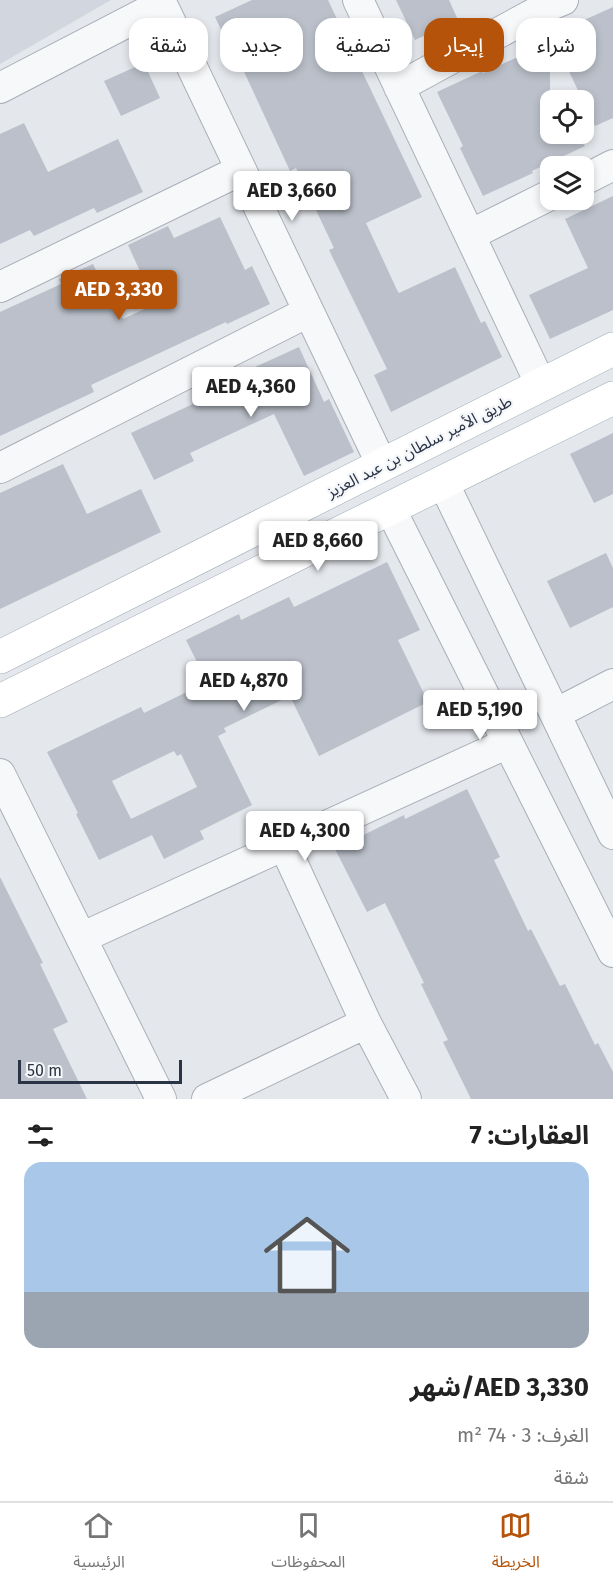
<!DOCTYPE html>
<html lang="ar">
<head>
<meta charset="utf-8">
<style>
	:root { --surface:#fff; --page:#f2f2f2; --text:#222; --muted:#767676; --line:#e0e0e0; --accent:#b45309 }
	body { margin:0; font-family:"Fira Sans","Noto Sans Arabic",sans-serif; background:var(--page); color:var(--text); direction:rtl; height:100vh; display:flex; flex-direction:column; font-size:22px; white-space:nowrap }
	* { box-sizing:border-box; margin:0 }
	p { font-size:20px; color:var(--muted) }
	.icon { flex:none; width:33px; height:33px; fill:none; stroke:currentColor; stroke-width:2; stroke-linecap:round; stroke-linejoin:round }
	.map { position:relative; height:1099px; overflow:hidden; direction:ltr }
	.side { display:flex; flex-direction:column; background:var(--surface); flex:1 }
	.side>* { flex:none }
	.top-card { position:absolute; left:18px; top:18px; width:578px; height:54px; direction:rtl; display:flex; gap:12px }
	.tools { position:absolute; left:540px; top:90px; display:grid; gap:12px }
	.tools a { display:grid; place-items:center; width:54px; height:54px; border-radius:12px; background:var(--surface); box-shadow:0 3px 9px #0003; font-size:30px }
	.scale { position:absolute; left:18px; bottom:15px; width:164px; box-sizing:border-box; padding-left:6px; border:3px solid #2b3445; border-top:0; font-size:16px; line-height:21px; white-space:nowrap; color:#2b3445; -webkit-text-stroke:4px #f4f6f9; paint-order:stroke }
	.price { position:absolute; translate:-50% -51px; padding:0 14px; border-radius:6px; background:#fff; color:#222; font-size:20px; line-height:39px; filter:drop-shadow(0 2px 3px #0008) }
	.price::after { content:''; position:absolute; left:50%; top:36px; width:18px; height:14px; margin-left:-9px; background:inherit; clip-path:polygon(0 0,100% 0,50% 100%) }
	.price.on { background:var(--accent); color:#fff }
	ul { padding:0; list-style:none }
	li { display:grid; align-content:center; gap:12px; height:318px; padding:0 24px }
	li span { display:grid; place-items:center; height:186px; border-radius:18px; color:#555 }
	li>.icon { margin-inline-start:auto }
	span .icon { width:108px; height:108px; fill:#fffc; stroke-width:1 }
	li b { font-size:26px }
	h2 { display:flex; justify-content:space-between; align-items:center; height:72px; padding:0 24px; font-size:26px }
	.chip { padding:0 21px; border-radius:18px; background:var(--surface); box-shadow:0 3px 9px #0003; font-size:21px; line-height:54px }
	.chip.on { background:var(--accent); color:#fff }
	.dock { display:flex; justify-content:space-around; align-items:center; height:84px; border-top:2px solid var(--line); background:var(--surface); font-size:16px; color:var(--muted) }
	.dock a { display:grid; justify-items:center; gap:3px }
	.dock .on { color:var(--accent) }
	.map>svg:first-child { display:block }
	.built { fill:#d2d6de }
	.building { fill:#bbc0ca; fill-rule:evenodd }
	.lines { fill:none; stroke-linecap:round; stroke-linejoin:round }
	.minor-casing { stroke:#a9aeb7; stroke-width:32 }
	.major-casing { stroke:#a3abb8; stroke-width:34 }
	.minor { stroke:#f7f8fa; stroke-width:30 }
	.major { stroke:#fff; stroke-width:33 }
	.labels { text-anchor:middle; stroke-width:4.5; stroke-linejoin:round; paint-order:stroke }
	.street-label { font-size:16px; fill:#2b3445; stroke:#f4f6f9 }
</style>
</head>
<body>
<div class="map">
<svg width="613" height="1099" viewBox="0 0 613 1099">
	<rect width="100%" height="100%" fill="#e4e7ec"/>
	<path class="built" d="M 0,0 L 111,0 L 0,64 Z"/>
	<path class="building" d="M 252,0 L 328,0 L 422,197 L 366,223 L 397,290 L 399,293 L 455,267 L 481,323 L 485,321 L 502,357 L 391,412 L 374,375 L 387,369 L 329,250 L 334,248 L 296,168 L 290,171 L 234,50 L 231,51 L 215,17 Z
		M 396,0 L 449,0 L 458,20 L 415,40 Z
		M 613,7 L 613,118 L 595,126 L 554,40 L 556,39 L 553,34 Z
		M 550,42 L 550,134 L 579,134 L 585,146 L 532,171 L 533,173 L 483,196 L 460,148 L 463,146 L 437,92 L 482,71 L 483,73 Z
		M 144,63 L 160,98 L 121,116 L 104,81 Z
		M 24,123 L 48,172 L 118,139 L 143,192 L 97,213 L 94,208 L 34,236 L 30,230 L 0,244 L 0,134 Z
		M 613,196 L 613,310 L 550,339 L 529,295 L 588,268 L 565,219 Z
		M 220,217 L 245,270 L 252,266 L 270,304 L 227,324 L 226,322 L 91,385 L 94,392 L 0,436 L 0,312 L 61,284 L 59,279 L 93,264 L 119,318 L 122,317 L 123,319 L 155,304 L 128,245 L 168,226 L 174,238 Z
		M 299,347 L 324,402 L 329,399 L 354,452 L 304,476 L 274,414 L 190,453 L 194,461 L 154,480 L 131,433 L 195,403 L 192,396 Z
		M 613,433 L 613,494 L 594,503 L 570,454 Z
		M 63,464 L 87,514 L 141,489 L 161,532 L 0,609 L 0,493 Z
		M 606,553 L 613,568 L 613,607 L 570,628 L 547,581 Z
		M 387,562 L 420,630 L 398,640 L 428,702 L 319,756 L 290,696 L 224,728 L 226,732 L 218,736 L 252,805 L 200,831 L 204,839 L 164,859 L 152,835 L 99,860 L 76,814 L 78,813 L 47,752 L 141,707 L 144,713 L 207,682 L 186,640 L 239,614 L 241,620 L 289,597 L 294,607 ZM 174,751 L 177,756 L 181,754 L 197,787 L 131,819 L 112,781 Z
		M 467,789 L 500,857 L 494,860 L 528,931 L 531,929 L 560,986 L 565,984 L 595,1045 L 598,1043 L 613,1072 L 613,1099 L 471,1099 L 443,1042 L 448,1040 L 421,984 L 424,983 L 385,903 L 367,912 L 335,849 L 404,815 L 405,819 Z
		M 0,877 L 43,963 L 40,964 L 68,1022 L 53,1029 L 87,1099 L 0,1099 Z"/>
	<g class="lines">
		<g class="minor-casing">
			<path id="minor" d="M 160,0 L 382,465
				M 358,0 L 541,385
				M 399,87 L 546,7 L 563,0
				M 0,88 L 162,4
				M 584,180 L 613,165
				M 470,235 L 550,195
				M 0,287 L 241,170
				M 0,468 L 308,312
				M 443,482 L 613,834
				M 390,508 L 613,952
				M 555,714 L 613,684
				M 0,774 L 161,1099
				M 284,845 L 366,1023 L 406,1099
				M 81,938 L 508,743
				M 207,1099 L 366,1023"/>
		</g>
		<g class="major-casing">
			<path id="major" d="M 0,657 L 613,349
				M 0,701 L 613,398"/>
		</g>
		<use href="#minor" class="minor"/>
		<use href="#major" class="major"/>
	</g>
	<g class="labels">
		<g class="street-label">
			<text transform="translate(419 446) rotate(-27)" y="6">طريق الأمير سلطان بن عبد العزيز</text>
		</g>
	</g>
</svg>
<div class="tools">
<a><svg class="icon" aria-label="locate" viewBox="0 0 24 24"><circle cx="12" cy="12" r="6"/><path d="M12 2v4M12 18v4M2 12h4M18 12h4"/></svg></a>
<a><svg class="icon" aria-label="layers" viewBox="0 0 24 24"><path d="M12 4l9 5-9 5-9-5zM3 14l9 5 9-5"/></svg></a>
</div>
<div class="scale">50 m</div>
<b class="price" style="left:292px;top:222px">AED 3,660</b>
<b class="price on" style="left:119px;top:321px">AED 3,330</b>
<b class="price" style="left:251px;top:418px">AED 4,360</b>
<b class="price" style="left:318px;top:572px">AED 8,660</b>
<b class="price" style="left:244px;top:712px">AED 4,870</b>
<b class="price" style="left:480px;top:741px">AED 5,190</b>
<b class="price" style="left:305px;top:862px">AED 4,300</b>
<div class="top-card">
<a class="chip">شراء</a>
<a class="chip on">إيجار</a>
<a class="chip">تصفية</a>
<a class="chip">جديد</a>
<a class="chip">شقة</a>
</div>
</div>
<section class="side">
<h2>العقارات: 7<svg class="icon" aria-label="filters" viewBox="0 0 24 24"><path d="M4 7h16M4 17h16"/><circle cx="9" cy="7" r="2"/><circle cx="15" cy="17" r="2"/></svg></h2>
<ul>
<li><span style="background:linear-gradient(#a9c7e8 70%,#9aa5b1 0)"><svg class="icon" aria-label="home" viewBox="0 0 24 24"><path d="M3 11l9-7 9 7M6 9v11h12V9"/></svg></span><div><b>AED 3,330/شهر</b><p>الغرف: 3 · 74 m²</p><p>شقة</p></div></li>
</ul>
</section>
<nav class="dock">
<a class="on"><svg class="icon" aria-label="map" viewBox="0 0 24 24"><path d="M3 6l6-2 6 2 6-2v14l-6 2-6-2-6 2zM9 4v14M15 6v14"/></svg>الخريطة</a>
<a><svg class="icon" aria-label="saved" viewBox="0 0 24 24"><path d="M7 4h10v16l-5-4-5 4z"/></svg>المحفوظات</a>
<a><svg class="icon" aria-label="home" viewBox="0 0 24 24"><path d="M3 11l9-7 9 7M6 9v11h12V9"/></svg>الرئيسية</a>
</nav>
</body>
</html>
